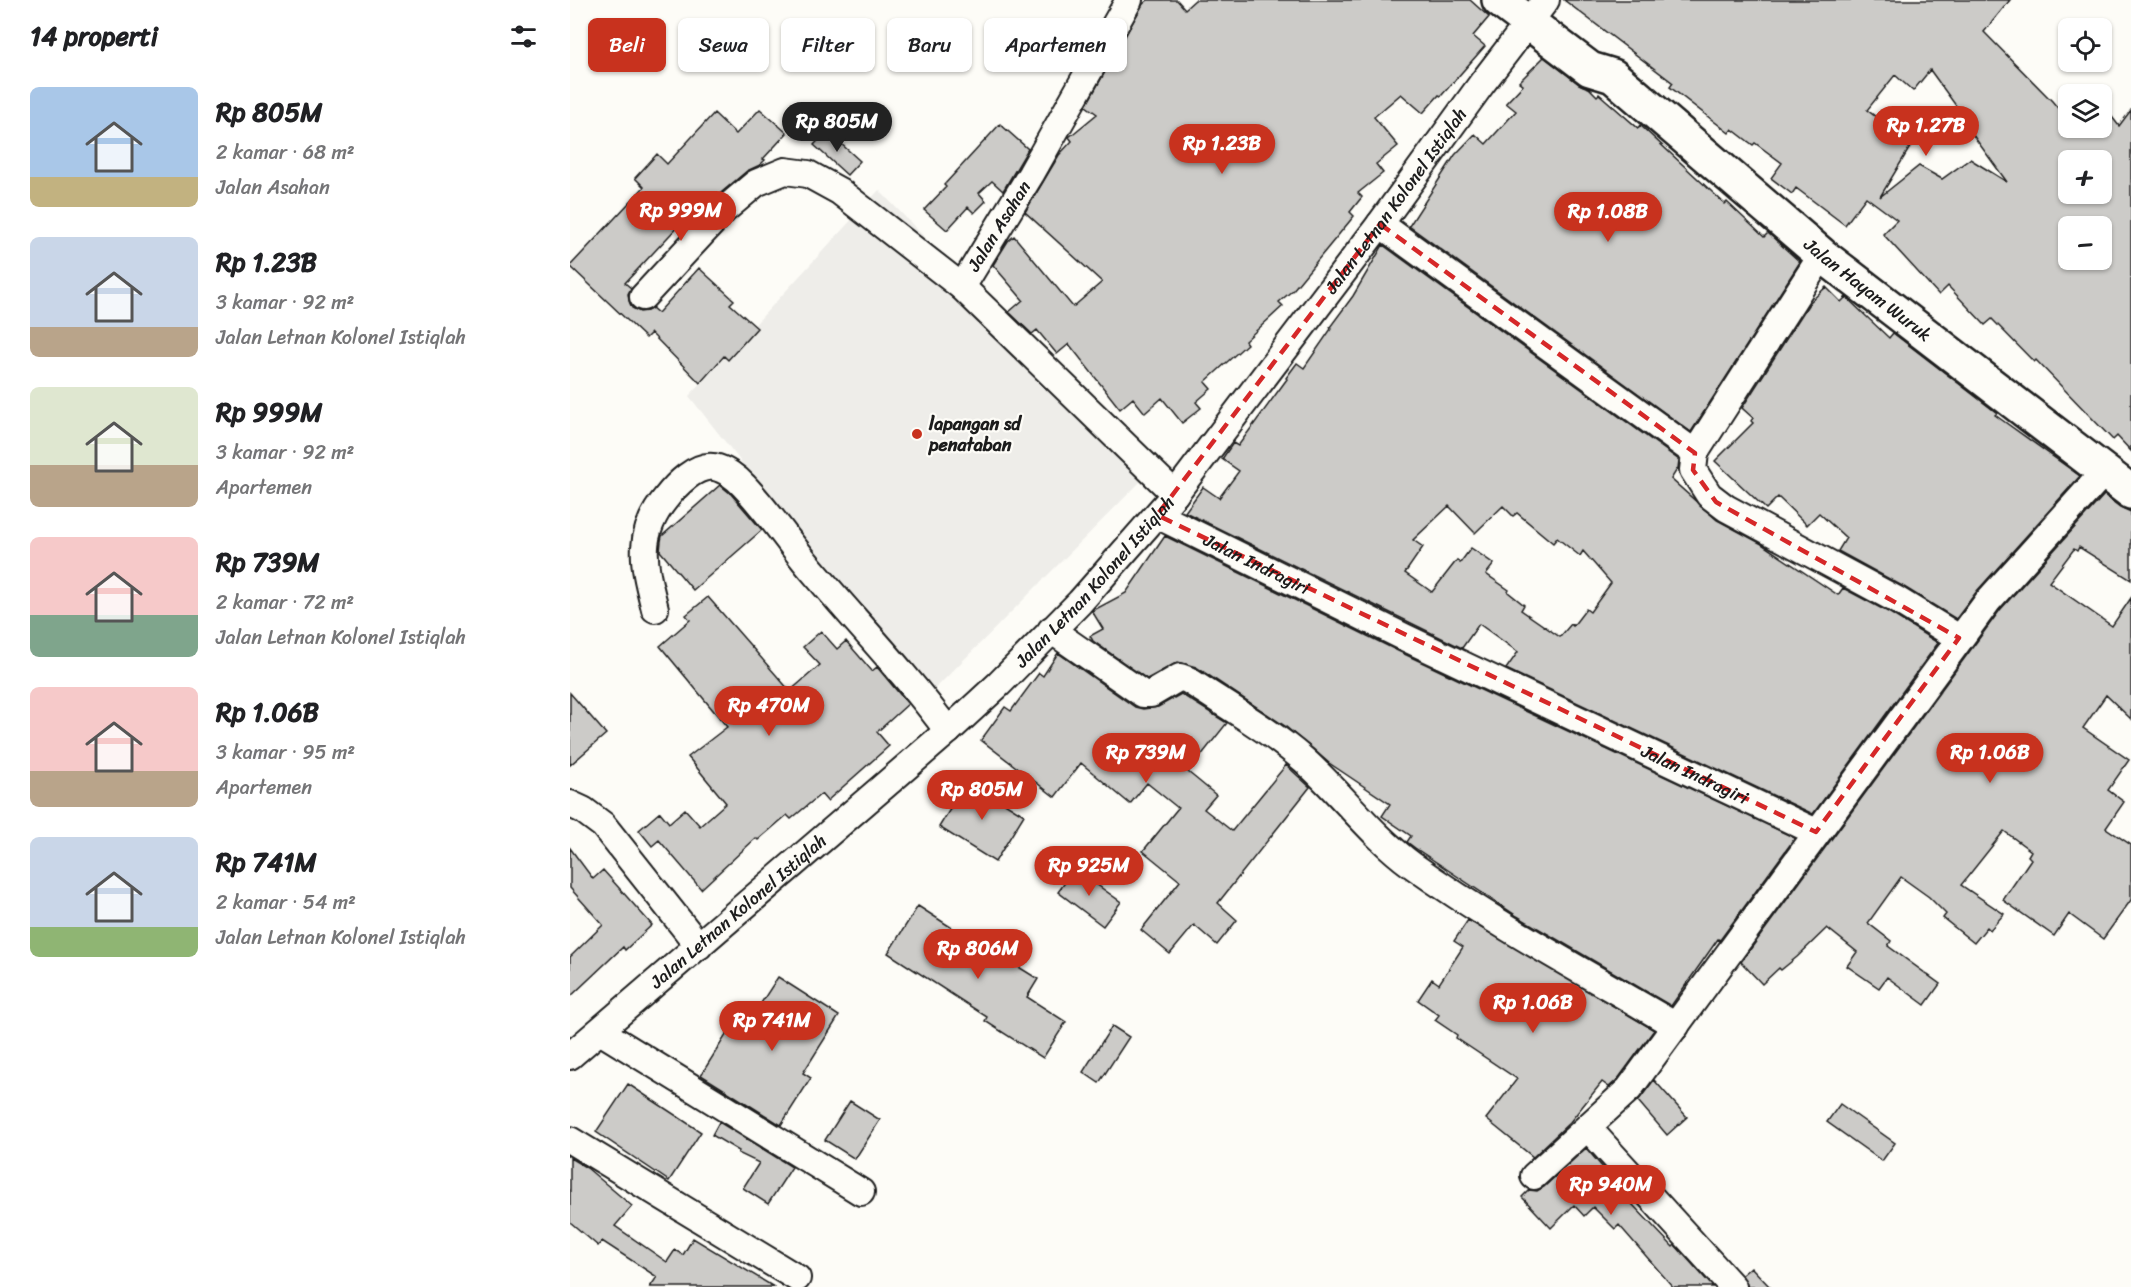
<!DOCTYPE html>
<html lang="id">
<head>
<meta charset="utf-8">
<style>
	:root { --surface:#fff; --page:#f2f2f2; --text:#202124; --muted:#757577; --accent:#c8321e }
	body { margin:0; font-family:Sriracha,sans-serif; background:var(--page); color:var(--text); height:100vh; display:flex; flex-direction:column; font-size:22px; white-space:nowrap }
	* { box-sizing:border-box; margin:0 }
	p { font-size:20px; color:var(--muted) }
	.icon { flex:none; width:33px; height:33px; fill:none; stroke:currentColor; stroke-width:2; stroke-linecap:round; stroke-linejoin:round }
	.map { position:relative; flex:1; overflow:hidden }
	.sheet { display:flex; flex-direction:column; background:var(--surface); width:570px }
	.sheet>* { flex:none }
	.top-card { position:absolute; left:18px; top:18px; width:570px; height:54px; display:flex; gap:12px }
	.fabs { position:absolute; left:1488px; top:18px; display:grid; gap:12px }
	.fabs a { display:grid; place-items:center; width:54px; height:54px; border-radius:9px; background:var(--surface); box-shadow:0 2px 4px #0004; font-size:30px }
	.price { position:absolute; translate:-50% -51px; padding:0 14px; border-radius:21px; background:var(--accent); color:#fff; font-size:20px; line-height:39px; filter:drop-shadow(0 2px 3px #0008) }
	.price::after { content:''; position:absolute; left:50%; top:36px; width:18px; height:14px; margin-left:-9px; background:inherit; clip-path:polygon(0 0,100% 0,50% 100%) }
	.price.on { background:#222; color:#fff }
	ul { padding:0; list-style:none }
	li { display:flex; align-items:center; gap:18px; height:150px; padding:0 30px }
	li span { display:grid; place-items:center; flex:none; width:168px; height:120px; border-radius:9px; color:#555 }
	li>.icon { margin-inline-start:auto }
	span .icon { width:72px; height:72px; fill:#fffc; stroke-width:1 }
	li b { font-size:26px }
	h2 { display:flex; justify-content:space-between; align-items:center; height:72px; padding:0 30px; font-size:26px }
	.chip { padding:0 21px; border-radius:9px; background:var(--surface); box-shadow:0 2px 4px #0004; font-size:21px; line-height:54px }
	.chip.on { background:var(--accent); color:#fff }
	main { display:flex; flex:1; min-height:0 }
	.map>svg:first-child { display:block }
	.built { fill:#eeede9 }
	.building { fill:#cccbc8; stroke:#1c1c1c; stroke-width:1.5; fill-rule:evenodd }
	.lines { fill:none; stroke-linecap:round; stroke-linejoin:round }
	.minor-casing { stroke:#1c1c1c; stroke-width:30 }
	.highway-casing { stroke:#1c1c1c; stroke-width:38 }
	.minor { stroke:#fdfcf7; stroke-width:26 }
	.highway { stroke:#fdfcf7; stroke-width:33 }
	.marked { fill:none; stroke:#d62828; stroke-width:4.5; stroke-dasharray:12 8; stroke-linejoin:round }
	.poi-dot { fill:#c8321e; stroke:#fdfcf7; stroke-width:2 }
	.labels { text-anchor:middle; stroke-width:4.5; stroke-linejoin:round; paint-order:stroke }
	.street-label { font-size:18px; fill:#1c1c1c; stroke:#fdfcf7 }
	.poi-label { font-size:18px; font-weight:bold; fill:#1c1c1c; stroke:#fdfcf7; text-anchor:start }
</style>
</head>
<body>
<main>
<section class="sheet">
<h2>14 properti<svg class="icon" aria-label="filters" viewBox="0 0 24 24"><path d="M4 7h16M4 17h16"/><circle cx="9" cy="7" r="2"/><circle cx="15" cy="17" r="2"/></svg></h2>
<ul>
<li><span style="background:linear-gradient(#a9c7e8 75%,#c2b280 0)"><svg class="icon" aria-label="home" viewBox="0 0 24 24"><path d="M3 11l9-7 9 7M6 9v11h12V9"/></svg></span><div><b>Rp 805M</b><p>2 kamar · 68 m²</p><p>Jalan Asahan</p></div></li>
<li><span style="background:linear-gradient(#c9d6e8 75%,#b9a48a 0)"><svg class="icon" aria-label="home" viewBox="0 0 24 24"><path d="M3 11l9-7 9 7M6 9v11h12V9"/></svg></span><div><b>Rp 1.23B</b><p>3 kamar · 92 m²</p><p>Jalan Letnan Kolonel Istiqlah</p></div></li>
<li><span style="background:linear-gradient(#dfe7d0 65%,#b9a48a 0)"><svg class="icon" aria-label="home" viewBox="0 0 24 24"><path d="M3 11l9-7 9 7M6 9v11h12V9"/></svg></span><div><b>Rp 999M</b><p>3 kamar · 92 m²</p><p>Apartemen</p></div></li>
<li><span style="background:linear-gradient(#f6c9c9 65%,#7fa58c 0)"><svg class="icon" aria-label="home" viewBox="0 0 24 24"><path d="M3 11l9-7 9 7M6 9v11h12V9"/></svg></span><div><b>Rp 739M</b><p>2 kamar · 72 m²</p><p>Jalan Letnan Kolonel Istiqlah</p></div></li>
<li><span style="background:linear-gradient(#f6c9c9 70%,#b9a48a 0)"><svg class="icon" aria-label="home" viewBox="0 0 24 24"><path d="M3 11l9-7 9 7M6 9v11h12V9"/></svg></span><div><b>Rp 1.06B</b><p>3 kamar · 95 m²</p><p>Apartemen</p></div></li>
<li><span style="background:linear-gradient(#c9d6e8 75%,#8fb573 0)"><svg class="icon" aria-label="home" viewBox="0 0 24 24"><path d="M3 11l9-7 9 7M6 9v11h12V9"/></svg></span><div><b>Rp 741M</b><p>2 kamar · 54 m²</p><p>Jalan Letnan Kolonel Istiqlah</p></div></li>
</ul>
</section>
<div class="map">
<svg width="1561" height="1287" viewBox="0 0 1561 1287">
	<rect width="100%" height="100%" fill="#fdfcf7"/>
	<filter id="ink" filterUnits="userSpaceOnUse"><feTurbulence type="fractalNoise" baseFrequency=".0167" numOctaves="2"/><feDisplacementMap in="SourceGraphic" scale="12" xChannelSelector="R" yChannelSelector="G"/><feConvolveMatrix kernelMatrix="1 2 1 2 8 2 1 2 1" color-interpolation-filters="sRGB"/></filter>
	<g filter="url(#ink)">
		<path class="built" d="M 309,190 L 581,471 L 357,697 L 119,396 Z"/>
		<path class="building" d="M 578,0 L 607,0 L 615,9 L 625,0 L 900,0 L 919,17 L 903,36 L 915,46 L 871,96 L 869,95 L 853,113 L 831,94 L 804,117 L 828,146 L 806,164 L 813,173 L 788,193 L 792,197 L 780,212 L 784,216 L 723,290 L 709,302 L 713,306 L 675,341 L 677,344 L 635,382 L 641,389 L 626,402 L 631,408 L 612,423 L 592,398 L 575,413 L 563,398 L 550,409 L 499,344 L 487,354 L 467,330 L 462,334 L 439,312 L 453,300 L 423,265 L 438,241 L 444,236 L 503,307 L 532,282 L 455,212 L 489,155 L 502,141 L 499,137 L 527,114 L 516,106 L 573,4 Z
			M 994,0 L 1440,0 L 1414,32 L 1482,101 L 1498,120 L 1498,128 L 1505,128 L 1508,130 L 1511,128 L 1532,128 L 1532,104 L 1549,126 L 1561,110 L 1561,451 L 1547,436 L 1543,440 L 1466,360 L 1464,362 L 1422,319 L 1415,325 L 1378,286 L 1369,295 L 1313,234 L 1327,220 L 1296,197 L 1275,225 L 1226,188 L 1222,194 L 1201,178 L 1212,163 L 1185,143 L 1183,145 L 1162,129 L 1159,133 L 1100,87 L 1103,83 ZM 1360,70 L 1392,114 L 1389,116 L 1437,182 L 1400,159 L 1372,179 L 1349,166 L 1310,197 L 1342,144 L 1297,110 L 1325,75 L 1343,91 ZM 1498,160 L 1532,160 L 1532,194 L 1498,194 ZM 1498,226 L 1532,226 L 1532,260 L 1498,260 Z
			M 974,57 L 1009,84 L 1019,88 L 1027,96 L 1029,94 L 1068,128 L 1070,125 L 1155,204 L 1157,202 L 1194,237 L 1198,233 L 1230,262 L 1121,432 L 839,226 L 885,155 L 905,134 L 916,144 L 946,111 L 936,103 L 953,85 L 949,82 Z
			M 190,109 L 217,133 L 193,159 L 195,160 L 190,165 L 177,171 L 146,197 L 145,195 L 117,226 L 112,222 L 55,283 L 61,288 L 58,294 L 59,301 L 62,308 L 70,312 L 77,311 L 82,308 L 88,313 L 129,268 L 164,300 L 160,304 L 187,328 L 158,360 L 154,356 L 130,383 L 81,333 L 76,338 L 0,266 L 74,187 L 65,178 L 87,154 L 97,164 L 144,113 L 166,134 Z
			M 430,124 L 458,149 L 433,191 L 422,181 L 409,193 L 416,201 L 404,213 L 398,207 L 377,230 L 354,210 L 376,187 L 374,185 Z
			M 257,131 L 290,161 L 277,175 L 244,145 Z
			M 813,245 L 1109,460 L 1108,468 L 1101,479 L 1147,520 L 1190,543 L 1268,595 L 1273,588 L 1320,613 L 1368,643 L 1243,814 L 936,669 L 948,652 L 909,624 L 892,648 L 615,512 L 633,487 L 649,498 L 669,471 L 652,459 L 663,443 L 668,446 L 717,379 L 716,378 L 727,363 L 734,368 L 761,329 L 760,327 L 783,296 ZM 879,506 L 905,533 L 933,506 L 943,516 L 947,513 L 983,543 L 987,538 L 1010,556 L 1013,551 L 1041,583 L 1020,612 L 1016,609 L 1003,626 L 1001,624 L 990,637 L 951,610 L 954,605 L 938,592 L 939,590 L 916,574 L 924,564 L 901,548 L 890,563 L 887,560 L 862,592 L 835,573 L 853,547 L 843,540 Z
			M 1256,287 L 1271,302 L 1276,297 L 1319,338 L 1323,333 L 1427,413 L 1425,415 L 1510,476 L 1407,591 L 1386,619 L 1334,587 L 1268,551 L 1276,538 L 1249,513 L 1237,525 L 1208,497 L 1196,509 L 1145,461 L 1183,423 L 1181,421 L 1183,418 L 1172,408 L 1240,302 Z
			M 150,485 L 161,494 L 192,530 L 123,590 L 90,551 L 91,541 L 92,536 Z
			M 1534,495 L 1550,507 L 1561,512 L 1561,580 L 1509,547 L 1507,551 L 1504,549 L 1479,582 L 1542,626 L 1561,598 L 1561,719 L 1536,695 L 1513,728 L 1559,760 L 1538,790 L 1554,802 L 1536,828 L 1561,845 L 1561,900 L 1533,939 L 1499,914 L 1484,936 L 1433,900 L 1461,859 L 1458,856 L 1461,851 L 1434,831 L 1391,885 L 1434,914 L 1420,930 L 1417,927 L 1404,943 L 1373,918 L 1376,914 L 1359,897 L 1331,877 L 1298,923 L 1321,941 L 1318,946 L 1370,984 L 1355,1005 L 1317,977 L 1309,988 L 1277,966 L 1287,952 L 1257,928 L 1227,957 L 1211,970 L 1209,968 L 1192,984 L 1171,962 L 1430,610 Z
			M 595,536 L 828,651 L 1225,838 L 1150,940 L 1148,939 L 1101,1006 L 947,916 L 845,848 L 837,842 L 841,836 L 812,816 L 820,804 L 759,763 L 715,726 L 626,667 L 608,662 L 577,679 L 523,641 L 520,636 L 533,629 L 522,611 L 556,593 Z
			M 138,597 L 220,691 L 250,665 L 233,647 L 251,631 L 267,649 L 276,641 L 302,671 L 307,667 L 338,704 L 307,732 L 319,746 L 257,801 L 251,794 L 221,819 L 217,815 L 188,840 L 186,838 L 131,889 L 89,840 L 82,846 L 69,830 L 90,812 L 99,823 L 115,809 L 130,826 L 156,803 L 118,757 L 157,727 L 90,646 L 120,620 L 116,615 Z
			M 488,653 L 565,707 L 573,709 L 588,707 L 611,694 L 657,723 L 618,772 L 646,795 L 634,809 L 662,831 L 716,765 L 740,787 L 648,903 L 667,920 L 647,945 L 624,925 L 600,954 L 571,930 L 610,881 L 573,851 L 608,808 L 577,783 L 560,804 L 511,763 L 485,797 L 411,740 L 435,707 L 441,711 L 469,673 L 473,676 Z
			M 0,693 L 36,734 L 0,765 Z
			M 398,780 L 454,815 L 425,862 L 369,827 Z
			M 0,848 L 23,879 L 33,870 L 82,925 L 55,950 L 53,947 L 0,997 L 0,957 L 33,925 L 0,888 Z
			M 505,869 L 551,902 L 533,926 L 488,892 Z
			M 348,906 L 438,964 L 439,961 L 468,979 L 457,997 L 496,1022 L 473,1058 L 415,1021 L 417,1017 L 318,953 Z
			M 898,920 L 1084,1030 L 1048,1079 L 1039,1087 L 1032,1082 L 1000,1122 L 963,1157 L 916,1119 L 947,1079 L 886,1038 L 887,1035 L 865,1020 L 869,1015 L 848,1000 L 862,979 L 869,984 L 893,947 L 884,941 Z
			M 208,977 L 269,1016 L 233,1073 L 241,1078 L 211,1125 L 131,1075 L 161,1027 L 171,1034 Z
			M 542,1026 L 559,1037 L 529,1083 L 513,1072 Z
			M 1084,1080 L 1117,1117 L 1097,1135 L 1068,1101 Z
			M 58,1084 L 131,1132 L 99,1181 L 26,1132 Z
			M 280,1101 L 310,1120 L 285,1159 L 255,1140 Z
			M 1270,1104 L 1325,1143 L 1312,1161 L 1257,1122 Z
			M 149,1122 L 222,1167 L 198,1204 L 173,1188 L 189,1163 L 168,1153 L 169,1151 L 142,1135 Z
			M 1016,1148 L 1045,1182 L 1043,1184 L 1103,1247 L 1105,1245 L 1143,1287 L 1103,1287 L 1049,1225 L 1045,1229 L 1023,1207 L 1014,1216 L 1004,1205 L 981,1228 L 952,1197 L 959,1190 L 967,1191 L 974,1187 Z
			M 0,1158 L 17,1168 L 62,1206 L 45,1226 L 97,1262 L 105,1250 L 113,1255 L 123,1238 L 204,1287 L 80,1287 L 87,1277 L 32,1241 L 28,1246 L 0,1222 Z
			M 1181,1267 L 1200,1287 L 1178,1287 L 1172,1275 Z"/>
		<g class="lines">
			<g class="minor-casing">
				<g id="minor">
					<path d="M 559,0 L 461,174 L 392,287 L 605,494"/>
					<path d="M 810,224 L 1125,453"/>
					<path d="M 1252,255 L 1125,453 L 1123,470 L 1139,495 L 1156,508 L 1327,600 L 1389,638"/>
					<path d="M 73,297 L 154,210 L 186,183 L 215,171 L 238,174 L 269,191 L 392,287"/>
					<path id="s1" d="M 587,515 L 834,637 L 1246,832"/>
					<path d="M 85,609 C 74,565 65,536 96,498 C 106,485 126,464 144,467 C 155,469 167,478 174,486 C 199,512 219,543 243,571 C 288,624 337,675 378,731"/>
					<path d="M 481,630 L 573,694 L 581,694 L 610,677 L 618,680 C 657,706 699,730 734,760 C 772,794 801,835 842,865 C 926,925 1018,974 1106,1026"/>
					<path d="M 0,804 L 13,810 L 33,825 L 129,946"/>
					<path d="M 30,1031 L 291,1192"/>
					<path id="s2" d="M 0,1056 L 378,731 L 429,684 L 510,602 L 605,494 L 810,224 L 913,82 L 976,0"/>
					<path d="M 1018,1128 L 1163,1287"/>
					<path d="M 0,1140 L 227,1278"/>
					<path d="M 964,1176 L 1059,1089 L 1418,601 L 1535,471"/>
				</g>
			</g>
			<g class="highway-casing">
				<g id="highway">
					<path id="s3" d="M 929,0 L 1020,69 L 1043,76 L 1252,255 L 1561,492"/>
				</g>
			</g>
			<use href="#minor" class="minor"/>
			<use href="#highway" class="highway"/>
		</g>
	</g>
	<path class="marked" d="M 810,224 L 1125,453 L 1123,470 L 1146,502 L 1389,638 L 1246,832 L 587,515 Z"/>
	<circle class="poi-dot" cx="347" cy="434" r="6"/>
	<g class="labels">
		<g class="street-label">
			<text dy="6" stroke="none"><textPath href="#s2" startOffset="1194">Jalan Letnan Kolonel Istiqlah</textPath></text>
			<text transform="translate(429 226) rotate(-58)" y="6">Jalan Asahan</text>
			<text dy="6" stroke="none"><textPath href="#s3" startOffset="471">Jalan Hayam Wuruk</textPath></text>
			<text dy="6" stroke="none"><textPath href="#s1" startOffset="111">Jalan Indragiri</textPath></text>
			<text dy="6" stroke="none"><textPath href="#s2" startOffset="708">Jalan Letnan Kolonel Istiqlah</textPath></text>
			<text dy="6" stroke="none"><textPath href="#s1" startOffset="597">Jalan Indragiri</textPath></text>
			<text dy="6" stroke="none"><textPath href="#s2" startOffset="222">Jalan Letnan Kolonel Istiqlah</textPath></text>
		</g>
		<g class="poi-label">
			<text x="359" y="430">lapangan sd<tspan x="359" dy="21">penataban</tspan></text>
		</g>
	</g>
</svg>
<div class="fabs">
<a><svg class="icon" aria-label="locate" viewBox="0 0 24 24"><circle cx="12" cy="12" r="6"/><path d="M12 2v4M12 18v4M2 12h4M18 12h4"/></svg></a>
<a><svg class="icon" aria-label="layers" viewBox="0 0 24 24"><path d="M12 4l9 5-9 5-9-5zM3 14l9 5 9-5"/></svg></a>
<a>+</a>
<a>−</a>
</div>
<b class="price on" style="left:267px;top:153px">Rp 805M</b>
<b class="price" style="left:1356px;top:157px">Rp 1.27B</b>
<b class="price" style="left:652px;top:175px">Rp 1.23B</b>
<b class="price" style="left:111px;top:242px">Rp 999M</b>
<b class="price" style="left:1038px;top:243px">Rp 1.08B</b>
<b class="price" style="left:199px;top:737px">Rp 470M</b>
<b class="price" style="left:576px;top:784px">Rp 739M</b>
<b class="price" style="left:1420px;top:784px">Rp 1.06B</b>
<b class="price" style="left:412px;top:821px">Rp 805M</b>
<b class="price" style="left:519px;top:897px">Rp 925M</b>
<b class="price" style="left:408px;top:980px">Rp 806M</b>
<b class="price" style="left:963px;top:1034px">Rp 1.06B</b>
<b class="price" style="left:202px;top:1052px">Rp 741M</b>
<b class="price" style="left:1041px;top:1216px">Rp 940M</b>
<div class="top-card">
<a class="chip on">Beli</a>
<a class="chip">Sewa</a>
<a class="chip">Filter</a>
<a class="chip">Baru</a>
<a class="chip">Apartemen</a>
</div>
</div>
</main>
</body>
</html>
